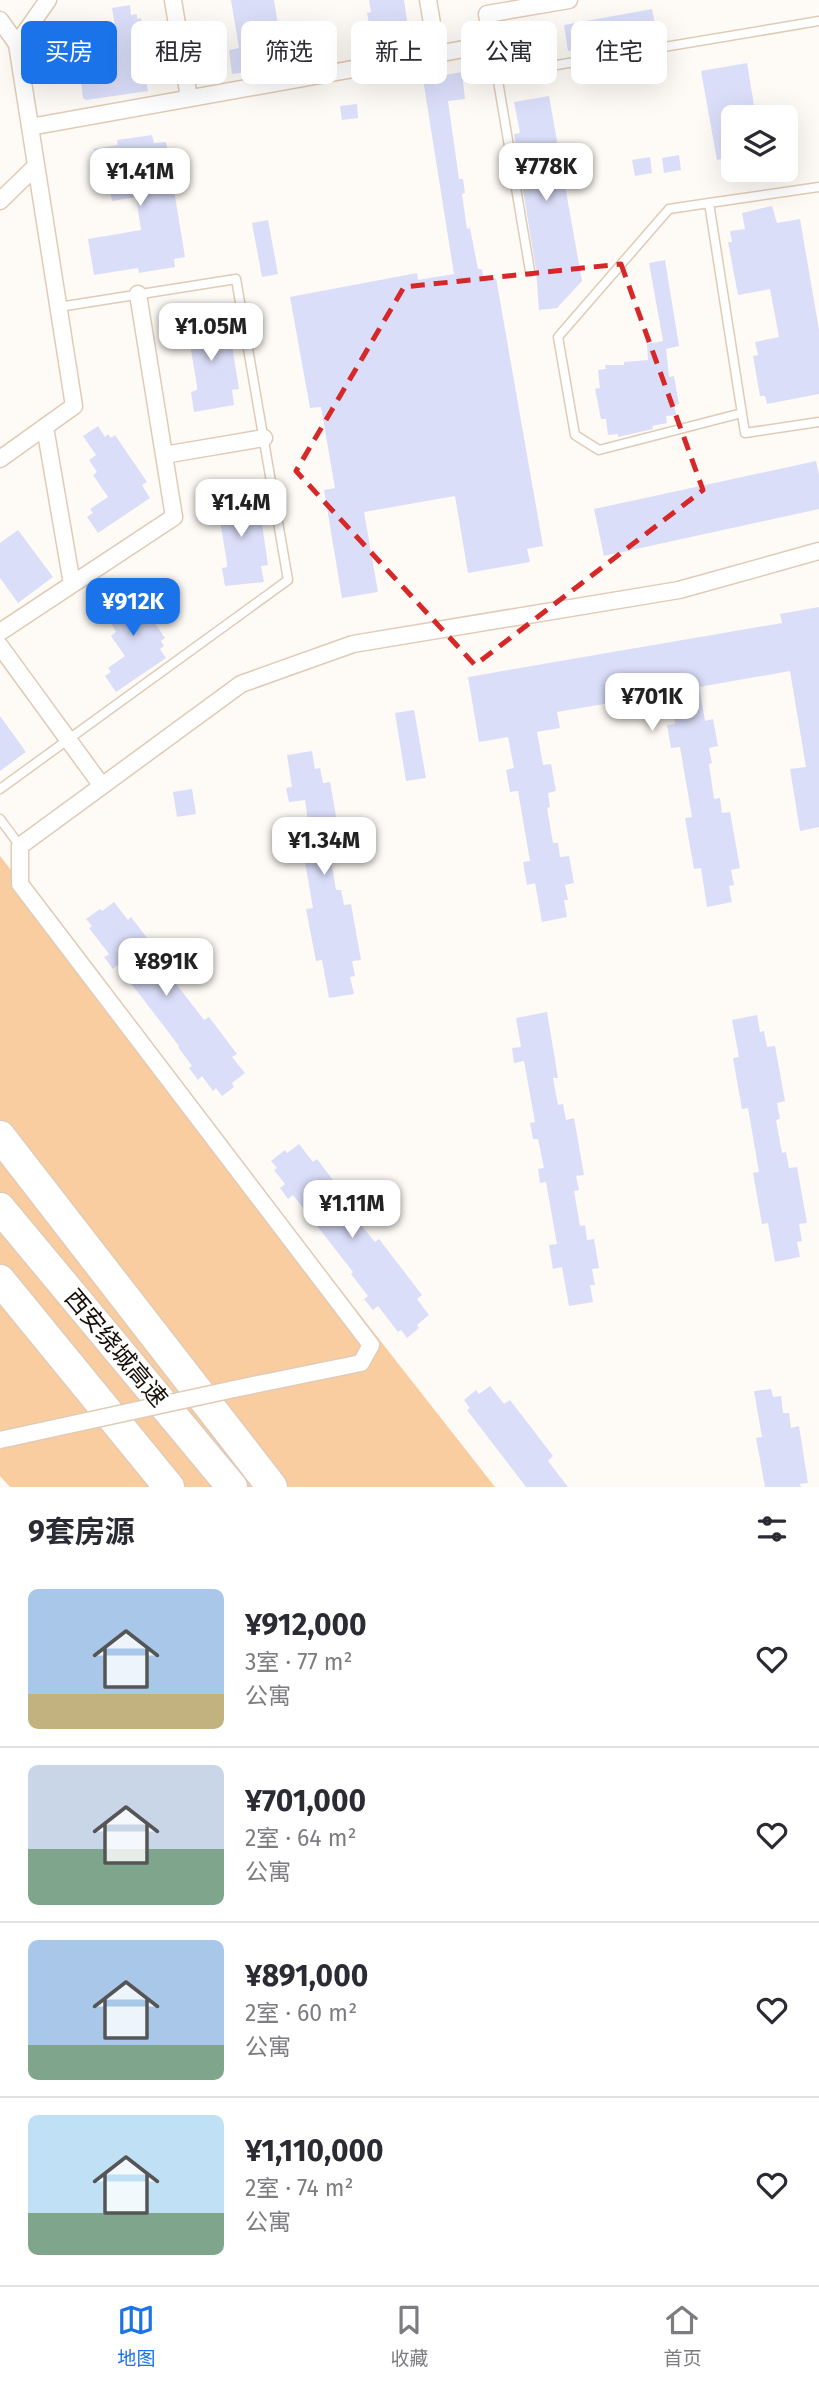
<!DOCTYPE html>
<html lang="zh">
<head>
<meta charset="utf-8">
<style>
	:root { --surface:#fff; --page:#f2f2f3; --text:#2b2b33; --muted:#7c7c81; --line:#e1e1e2; --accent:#1a73e8 }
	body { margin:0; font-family:"Fira Sans","Noto Sans SC",sans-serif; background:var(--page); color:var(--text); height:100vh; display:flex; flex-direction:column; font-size:26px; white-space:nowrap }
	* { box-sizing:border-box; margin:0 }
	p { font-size:23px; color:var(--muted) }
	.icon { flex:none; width:38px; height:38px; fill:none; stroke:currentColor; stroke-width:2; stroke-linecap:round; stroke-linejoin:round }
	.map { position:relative; height:1487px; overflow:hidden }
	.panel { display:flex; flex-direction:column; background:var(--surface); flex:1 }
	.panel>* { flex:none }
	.guide { position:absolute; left:21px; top:21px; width:777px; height:63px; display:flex; gap:14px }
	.fabs { position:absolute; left:721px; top:105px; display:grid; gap:14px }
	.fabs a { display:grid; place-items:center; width:77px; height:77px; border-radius:10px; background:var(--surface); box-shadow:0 7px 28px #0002; font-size:35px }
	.price { position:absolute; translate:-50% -60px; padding:0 16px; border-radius:14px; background:#fff; color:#222; font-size:23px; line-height:46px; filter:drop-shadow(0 2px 4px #0008) }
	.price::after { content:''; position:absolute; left:50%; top:42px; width:21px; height:16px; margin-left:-10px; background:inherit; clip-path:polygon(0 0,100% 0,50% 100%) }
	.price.current { background:var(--accent); color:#fff }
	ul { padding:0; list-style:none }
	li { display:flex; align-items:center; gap:21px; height:175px; padding:0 28px }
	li+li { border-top:2px solid var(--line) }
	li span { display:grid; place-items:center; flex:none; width:196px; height:140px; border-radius:10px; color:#555 }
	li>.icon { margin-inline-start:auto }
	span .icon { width:84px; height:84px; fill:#fffc; stroke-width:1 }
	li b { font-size:30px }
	h2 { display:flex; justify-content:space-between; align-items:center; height:84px; padding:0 28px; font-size:30px }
	.pill { padding:0 24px; border-radius:10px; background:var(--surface); box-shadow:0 7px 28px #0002; font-size:24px; line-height:63px }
	.pill.current { background:var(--accent); color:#fff }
	.dock { display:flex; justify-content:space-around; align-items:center; height:98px; border-top:2px solid var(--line); background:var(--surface); font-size:19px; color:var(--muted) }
	.dock a { display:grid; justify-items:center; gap:4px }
	.dock .current { color:var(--accent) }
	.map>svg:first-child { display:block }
	.green { fill:#facda1 }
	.building { fill:#dbdef9 }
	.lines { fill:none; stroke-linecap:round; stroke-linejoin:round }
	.lane-casing { stroke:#e0cbb6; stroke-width:11 }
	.street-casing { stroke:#e0cbb6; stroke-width:19 }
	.highway-casing { stroke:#e0cbb6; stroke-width:33 }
	.lane { stroke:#fff; stroke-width:8 }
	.street { stroke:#fff; stroke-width:16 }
	.highway { stroke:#fff; stroke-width:30 }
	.street-bridge-casing { stroke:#e0cbb6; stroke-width:19; stroke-linecap:butt }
	.street-bridge { stroke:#fff; stroke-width:16 }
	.marked { fill:none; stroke:#d62828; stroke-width:5; stroke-dasharray:14 9; stroke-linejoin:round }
	.labels { text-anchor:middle; stroke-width:5; stroke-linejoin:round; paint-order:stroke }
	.street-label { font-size:24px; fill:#160e07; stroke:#fff }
</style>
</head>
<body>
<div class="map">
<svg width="819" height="1487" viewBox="0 0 819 1487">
	<rect width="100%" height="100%" fill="#fefaf5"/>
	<path class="green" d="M 0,856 L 495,1487 L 10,1487 L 0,1476 Z"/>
	<path class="building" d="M 231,0 L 274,0 L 283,58 L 267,60 L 268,69 L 232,74 L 229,50 L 239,48 Z
		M 369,0 L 404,0 L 409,34 L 404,35 L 406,41 L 401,42 L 401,47 L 386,49 L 385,45 L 364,48 L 361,30 L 370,29 L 367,13 L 371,12 Z
		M 130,5 L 131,15 L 137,14 L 137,19 L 141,18 L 150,76 L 145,77 L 148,91 L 86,100 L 83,98 L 81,81 L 87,80 L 87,75 L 108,71 L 104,47 L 109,46 L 107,33 L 116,32 L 112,8 Z
		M 652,9 L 657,35 L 568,51 L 564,25 Z
		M 537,31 L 543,61 L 526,63 L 523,34 Z
		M 747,63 L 756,117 L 733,117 L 733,156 L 717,160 L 701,71 Z
		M 462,72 L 465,99 L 448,101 L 459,179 L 463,179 L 465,193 L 462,194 L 467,229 L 470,228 L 478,269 L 482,269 L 484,280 L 496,278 L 543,546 L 527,549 L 530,562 L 468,573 L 455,496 L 364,512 L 378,592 L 342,598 L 324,490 L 335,488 L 321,407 L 310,408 L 290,297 L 417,273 L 418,280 L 454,274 L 423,79 Z
		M 549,96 L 582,281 L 557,308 L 539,310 L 536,270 L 514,134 L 520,133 L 514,102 Z
		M 357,104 L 358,118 L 342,120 L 340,106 Z
		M 152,135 L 154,143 L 166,142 L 185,257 L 174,259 L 175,267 L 139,273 L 138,268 L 94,275 L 88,239 L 141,230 L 136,197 L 112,201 L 108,177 L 99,178 L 94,149 L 118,145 L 117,140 Z
		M 679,155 L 681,170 L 664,173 L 662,158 Z
		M 650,157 L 652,173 L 635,176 L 632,160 Z
		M 772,206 L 777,223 L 800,219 L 819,330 L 819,394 L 767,404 L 765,396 L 760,396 L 753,356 L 758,355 L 755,342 L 779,337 L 770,289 L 738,295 L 728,242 L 732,242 L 730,231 L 745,229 L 742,213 Z
		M 268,220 L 278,274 L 262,277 L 252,223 Z
		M 665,260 L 679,346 L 666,349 L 669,377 L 674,376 L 679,404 L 674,405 L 676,415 L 666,416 L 667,423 L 652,426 L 653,429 L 618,437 L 618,434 L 608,435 L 606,419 L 601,419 L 595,389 L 600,388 L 598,370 L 606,369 L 605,365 L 624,365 L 624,362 L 648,360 L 647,344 L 663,341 L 649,263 Z
		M 219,316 L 221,330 L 226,329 L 226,334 L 230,333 L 239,389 L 232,390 L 234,405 L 194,412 L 191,392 L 197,390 L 197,386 L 190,344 L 183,346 L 180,327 L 184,326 L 183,322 Z
		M 98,426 L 105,437 L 108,434 L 111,438 L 115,435 L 147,482 L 142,485 L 150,498 L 98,533 L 87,517 L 93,513 L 90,509 L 108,497 L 93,475 L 97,472 L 89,460 L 96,455 L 83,436 Z
		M 816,461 L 819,475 L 819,509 L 604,556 L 594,509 Z
		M 249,493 L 251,507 L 255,506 L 256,510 L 260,510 L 268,565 L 261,566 L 264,582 L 225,586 L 222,568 L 227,567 L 227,563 L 220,521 L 213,522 L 210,504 L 214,503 L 213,499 Z
		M 18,530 L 53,577 L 18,603 L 0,578 L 0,543 Z
		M 117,585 L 123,593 L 126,591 L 128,594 L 133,591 L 165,638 L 161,641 L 164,646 L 160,649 L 166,658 L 116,692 L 105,676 L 111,672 L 108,668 L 125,656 L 111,636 L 116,632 L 109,620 L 116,616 L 102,595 Z
		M 819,607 L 819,827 L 800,831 L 790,769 L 806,767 L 790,671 L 699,687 L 705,721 L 713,719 L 718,746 L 709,748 L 712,763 L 709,764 L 714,799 L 720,798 L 722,813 L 730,812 L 740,868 L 731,870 L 734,885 L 729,886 L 732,902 L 707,907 L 701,868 L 694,869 L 685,818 L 692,817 L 680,747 L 671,748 L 667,725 L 675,724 L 669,693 L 557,712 L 560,728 L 537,732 L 543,765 L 551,764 L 556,791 L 548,793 L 550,807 L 547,808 L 553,843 L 558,843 L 560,857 L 569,856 L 574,883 L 565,885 L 568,900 L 564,900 L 567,917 L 542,922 L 535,883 L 527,885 L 523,862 L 530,861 L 518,791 L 510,792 L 506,770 L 514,768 L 508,737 L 479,742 L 468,677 L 782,623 L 780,614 Z
		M 414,710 L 426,778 L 406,781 L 395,713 Z
		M 0,716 L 26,752 L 0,771 Z
		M 312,751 L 315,769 L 320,768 L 323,783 L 330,782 L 340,839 L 331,840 L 334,854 L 330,855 L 336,890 L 341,890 L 344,905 L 351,904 L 361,960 L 352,961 L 355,976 L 350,977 L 354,994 L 329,998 L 322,960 L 316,961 L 306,909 L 313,908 L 302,845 L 296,846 L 293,832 L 309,829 L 305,800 L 289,802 L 286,788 L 292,787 L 287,755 Z
		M 192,789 L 196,814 L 177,817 L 173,792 Z
		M 114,902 L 128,920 L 131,917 L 174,973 L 170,976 L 204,1020 L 209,1017 L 237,1054 L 232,1057 L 245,1073 L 232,1083 L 234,1087 L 222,1096 L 216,1088 L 213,1091 L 202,1076 L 198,1080 L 189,1068 L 192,1066 L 178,1047 L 179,1046 L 117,965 L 113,969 L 104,957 L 109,954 L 89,928 L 92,926 L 86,919 L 100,909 L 102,911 Z
		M 547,1012 L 558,1078 L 553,1078 L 558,1105 L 563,1104 L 566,1120 L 574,1118 L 584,1175 L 576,1176 L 579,1190 L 574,1191 L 580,1226 L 585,1225 L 587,1240 L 594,1239 L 599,1268 L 592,1269 L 595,1285 L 590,1285 L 593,1302 L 569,1306 L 562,1267 L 553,1269 L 549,1245 L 557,1244 L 546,1182 L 540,1183 L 538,1169 L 544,1168 L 538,1139 L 533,1139 L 530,1123 L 535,1122 L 524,1061 L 514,1063 L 512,1048 L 521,1047 L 516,1018 Z
		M 757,1015 L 760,1032 L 764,1031 L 767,1047 L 775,1046 L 785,1101 L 777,1103 L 780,1119 L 776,1120 L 782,1153 L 786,1152 L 789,1168 L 797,1167 L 807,1223 L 799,1224 L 802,1241 L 797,1242 L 800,1257 L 775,1262 L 768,1223 L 762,1224 L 753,1173 L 759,1172 L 748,1108 L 742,1109 L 733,1058 L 739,1057 L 732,1020 Z
		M 299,1144 L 313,1162 L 317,1159 L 345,1196 L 341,1199 L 360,1224 L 375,1242 L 379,1239 L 422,1295 L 417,1299 L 429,1315 L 417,1325 L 419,1328 L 407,1338 L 401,1330 L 398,1332 L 378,1306 L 373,1310 L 364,1299 L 368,1296 L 351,1274 L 353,1272 L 293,1195 L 288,1199 L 280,1188 L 285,1184 L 274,1170 L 277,1168 L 271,1161 L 285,1150 L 287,1153 Z
		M 490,1386 L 504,1404 L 510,1400 L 553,1456 L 548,1461 L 568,1487 L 526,1487 L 467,1410 L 470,1408 L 464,1400 L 476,1390 L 479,1394 Z
		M 771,1389 L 773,1397 L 781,1396 L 783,1413 L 789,1413 L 791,1428 L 799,1426 L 808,1483 L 800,1484 L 801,1487 L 765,1487 L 756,1438 L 762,1437 L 754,1391 Z"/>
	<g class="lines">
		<g class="lane-casing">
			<path id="lane" d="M 819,187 L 709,203 L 745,433 L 819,422
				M 709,203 L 669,209 L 558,337 L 575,435 L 599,450 L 742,413
				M 530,271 L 497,75 L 819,21
				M 0,789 L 288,580 L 236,279 L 59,307
				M 0,819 L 20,846"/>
		</g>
		<g class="street-casing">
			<path id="street" d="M 173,0 L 189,98
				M 428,0 L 437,53
				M 0,20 L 17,44
				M 30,127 L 492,44 L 487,14 L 569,0
				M 0,201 L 36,166
				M 45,427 L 72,584
				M 164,455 L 264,438
				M 0,459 L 74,406 L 17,44 L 48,0
				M 0,632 L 174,517 L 138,294
				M 0,646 L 102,786
				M 234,1389 L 361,1363 L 371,1345 L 20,884 L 20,846 L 241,684 L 353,644 L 679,590 L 819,551"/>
		</g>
		<g class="highway-casing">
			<path id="highway" d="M 0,1136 L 272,1487
				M 0,1208 L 232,1487
				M 0,1280 L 169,1487"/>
		</g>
		<use href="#lane" class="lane"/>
		<use href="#street" class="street"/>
		<use href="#highway" class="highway"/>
		<g class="street-bridge-casing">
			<path id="street-bridge" d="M 0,1440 L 234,1389"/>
		</g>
		<use href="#street-bridge" class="street-bridge"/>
	</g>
	<path class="marked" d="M 621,264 L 703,490 L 475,665 L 296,471 L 404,287 Z"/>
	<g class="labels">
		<g class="street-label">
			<text transform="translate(116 1348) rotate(50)" y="8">西安绕城高速</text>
		</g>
	</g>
</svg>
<div class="fabs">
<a><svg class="icon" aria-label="layers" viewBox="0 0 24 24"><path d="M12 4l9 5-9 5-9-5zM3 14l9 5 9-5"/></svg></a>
</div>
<b class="price" style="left:546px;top:203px">¥778K</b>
<b class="price" style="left:140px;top:208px">¥1.41M</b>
<b class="price" style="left:211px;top:363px">¥1.05M</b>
<b class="price" style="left:241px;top:539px">¥1.4M</b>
<b class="price current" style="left:133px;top:638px">¥912K</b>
<b class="price" style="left:652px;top:733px">¥701K</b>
<b class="price" style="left:324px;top:877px">¥1.34M</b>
<b class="price" style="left:166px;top:998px">¥891K</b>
<b class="price" style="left:352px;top:1240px">¥1.11M</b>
<div class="guide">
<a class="pill current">买房</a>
<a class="pill">租房</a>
<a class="pill">筛选</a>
<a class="pill">新上</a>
<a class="pill">公寓</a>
<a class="pill">住宅</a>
</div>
</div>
<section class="panel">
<h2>9套房源<svg class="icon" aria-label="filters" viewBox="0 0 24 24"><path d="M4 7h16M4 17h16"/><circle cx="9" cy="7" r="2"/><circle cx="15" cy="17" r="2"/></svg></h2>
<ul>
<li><span style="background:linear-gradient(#a9c7e8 75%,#c2b280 0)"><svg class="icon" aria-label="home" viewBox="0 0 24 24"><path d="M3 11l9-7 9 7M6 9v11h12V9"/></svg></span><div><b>¥912,000</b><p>3室 · 77 m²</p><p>公寓</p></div><svg class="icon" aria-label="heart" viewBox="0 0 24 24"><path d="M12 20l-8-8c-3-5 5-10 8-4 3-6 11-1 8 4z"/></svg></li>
<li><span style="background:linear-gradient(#c9d6e8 60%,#7fa58c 0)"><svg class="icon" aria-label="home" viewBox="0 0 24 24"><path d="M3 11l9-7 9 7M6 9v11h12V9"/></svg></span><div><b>¥701,000</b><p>2室 · 64 m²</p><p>公寓</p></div><svg class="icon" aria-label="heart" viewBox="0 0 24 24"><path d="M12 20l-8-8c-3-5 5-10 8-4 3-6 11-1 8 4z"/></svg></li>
<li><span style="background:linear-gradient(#a9c7e8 75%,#7fa58c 0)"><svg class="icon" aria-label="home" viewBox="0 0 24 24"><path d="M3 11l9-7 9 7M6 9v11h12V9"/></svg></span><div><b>¥891,000</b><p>2室 · 60 m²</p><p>公寓</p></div><svg class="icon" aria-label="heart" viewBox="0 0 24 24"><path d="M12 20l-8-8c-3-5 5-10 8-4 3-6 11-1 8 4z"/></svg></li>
<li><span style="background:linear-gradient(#bfe0f5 70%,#7fa58c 0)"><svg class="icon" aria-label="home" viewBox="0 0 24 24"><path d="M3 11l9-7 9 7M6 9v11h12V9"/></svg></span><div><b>¥1,110,000</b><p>2室 · 74 m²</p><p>公寓</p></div><svg class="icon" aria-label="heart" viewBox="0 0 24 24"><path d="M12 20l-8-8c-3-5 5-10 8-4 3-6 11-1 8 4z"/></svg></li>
</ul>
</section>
<nav class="dock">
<a class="current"><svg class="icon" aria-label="map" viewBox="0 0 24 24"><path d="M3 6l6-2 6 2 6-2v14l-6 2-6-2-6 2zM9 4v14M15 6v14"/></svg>地图</a>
<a><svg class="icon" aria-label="saved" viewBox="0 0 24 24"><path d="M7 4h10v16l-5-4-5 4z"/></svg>收藏</a>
<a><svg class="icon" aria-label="home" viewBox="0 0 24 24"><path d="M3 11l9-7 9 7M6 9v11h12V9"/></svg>首页</a>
</nav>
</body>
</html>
